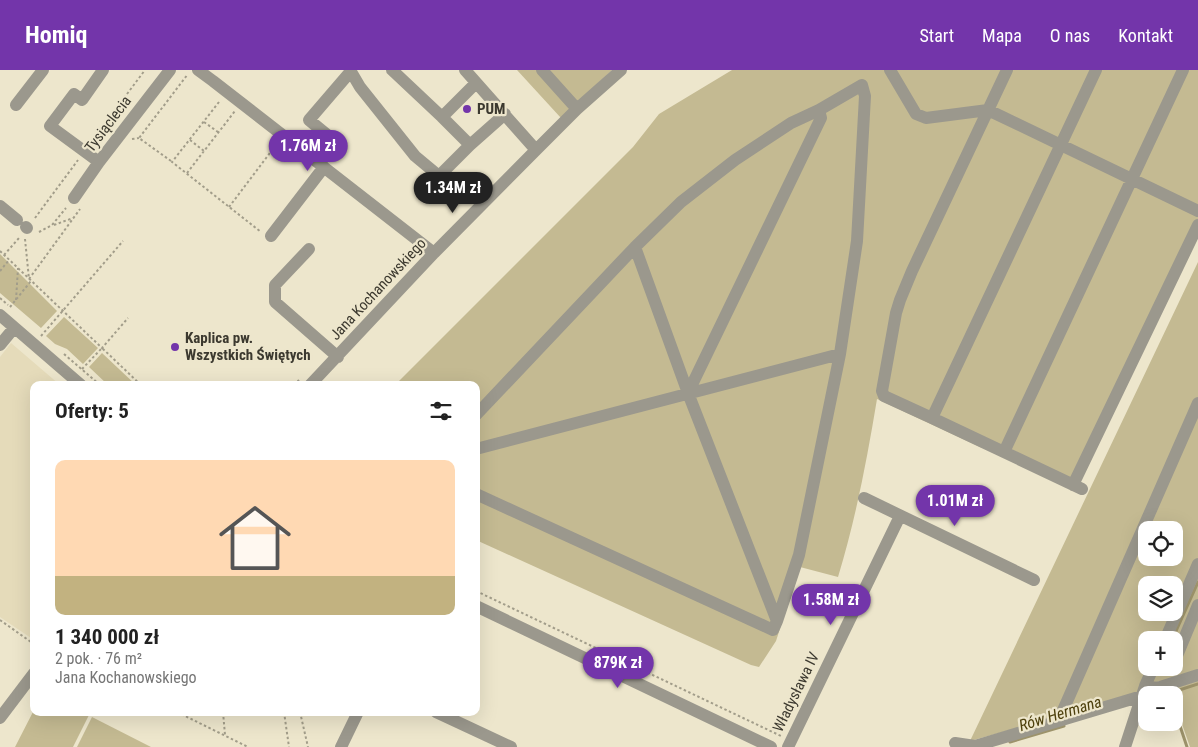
<!DOCTYPE html>
<html lang="pl">
<head>
<meta charset="utf-8">
<style>
	:root { --surface:#fff; --page:#f6f6f6; --text:#222; --muted:#767676; --line:#e0e0e0; --accent:#7335aa }
	body { margin:0; font-family:"Roboto Condensed",sans-serif; background:var(--page); color:var(--text); height:100vh; display:flex; flex-direction:column; font-size:19px; white-space:nowrap }
	* { box-sizing:border-box; margin:0 }
	p { font-size:16px; color:var(--muted) }
	.icon { flex:none; width:28px; height:28px; fill:none; stroke:currentColor; stroke-width:2; stroke-linecap:round; stroke-linejoin:round }
	.map { position:relative; flex:1; overflow:hidden }
	.sheet { position:absolute; left:30px; top:311px; width:450px; height:335px; display:flex; flex-direction:column; background:var(--surface); border-radius:10px; box-shadow:0 5px 20px #0002 }
	.sheet>* { flex:none }
	.buttons { position:absolute; left:1138px; top:451px; display:grid; gap:10px }
	.buttons a { display:grid; place-items:center; width:45px; height:45px; border-radius:10px; background:var(--surface); box-shadow:0 5px 20px #0002; font-size:25px }
	.price { position:absolute; translate:-50% -42px; padding:0 11px; border-radius:18px; background:var(--accent); color:#fff; font-size:16px; line-height:32px; filter:drop-shadow(0 1px 2px #0008) }
	.price::after { content:''; position:absolute; left:50%; top:30px; width:15px; height:11px; margin-left:-8px; background:inherit; clip-path:polygon(0 0,100% 0,50% 100%) }
	.price.selected { background:#222; color:#fff }
	ul { padding:0; list-style:none }
	li { display:grid; align-content:center; gap:10px; height:265px; padding:0 25px }
	li+li { border-top:1px solid var(--line) }
	li span { display:grid; place-items:center; height:155px; border-radius:10px; color:#555 }
	li>.icon { margin-inline-start:auto }
	span .icon { width:90px; height:90px; fill:#fffc; stroke-width:1 }
	li b { font-size:21px }
	h2 { display:flex; justify-content:space-between; align-items:center; height:60px; padding:0 25px; font-size:21px }
	header { display:flex; align-items:center; gap:30px; box-sizing:border-box; height:70px; padding:0 25px; background:var(--accent); color:#fff }
	header strong { font-size:24px }
	nav { display:flex; gap:28px; margin-inline-start:auto; font-size:18px }
	.map>svg:first-child { display:block }
	.built { fill:#e5dbba }
	.green { fill:#c4ba92; fill-rule:evenodd }
	.lines { fill:none; stroke-linecap:round; stroke-linejoin:round }
	.stream { stroke:#9d936b; stroke-width:3 }
	.path { stroke:#a29d8a; stroke-width:2; stroke-dasharray:2.5 2.5; stroke-linecap:butt }
	.minor { stroke:#9b988d; stroke-width:12 }
	.poi-dot { fill:#7335aa; stroke:#ede6cc; stroke-width:2 }
	.labels { text-anchor:middle; stroke-width:4.5; stroke-linejoin:round; paint-order:stroke }
	.poi-label { font-size:15px; font-weight:bold; fill:#3c392f; stroke:#ede6cc; text-anchor:start }
	.street-label { font-size:15px; fill:#3c392f; stroke:#ede6cc }
	.water-label { font-size:16px; font-style:italic; fill:#4d400d; stroke:#ede6cc }
</style>
</head>
<body>
<header>
<strong>Homiq</strong>
<nav><a>Start</a><a>Mapa</a><a>O nas</a><a>Kontakt</a></nav>
</header>
<div class="map">
<svg width="1198" height="677" viewBox="0 0 1198 677">
	<rect width="100%" height="100%" fill="#ede6cc"/>
	<path class="built" d="M 11,273 L 60,315 L 34,315 L 34,570 L 0,547 L 0,287 Z"/>
	<path class="green" d="M 517,0 L 612,0 L 561,48 Z
		M 732,0 L 1198,0 L 1198,158 L 1077,411 L 980,377 L 877,329 C 867,389 856,448 838,507 L 800,497 L 776,571 L 759,597 L 751,595 L 476,470 L 476,315 L 395,315 L 633,77 L 659,44 Z
		M 0,184 L 57,241 L 41,258 L 0,223 Z
		M 1198,192 L 1198,677 L 1190,677 L 1174,631 L 1174,625 L 1171,625 L 1159,611 L 1136,625 L 970,671 ZM 1146,460 L 1174,460 L 1174,488 L 1146,488 ZM 1146,515 L 1174,515 L 1174,542 L 1146,542 ZM 1146,570 L 1174,570 L 1174,598 L 1146,598 Z
		M 64,247 L 98,278 L 83,294 L 67,279 L 55,274 L 46,266 Z
		M 102,283 L 136,315 L 108,315 L 89,297 Z
		M 34,640 L 34,642 L 90,643 L 73,677 L 15,677 Z
		M 92,647 L 151,677 L 77,677 Z"/>
	<g class="lines">
		<path class="stream" d="M 1172,570 L 1198,512
			M 1164,625 L 1198,614
			M 1174,638 L 1187,677
			M 1010,672 L 1064,656"/>
		<path class="path" d="M 219,32 L 172,92 L 261,162
			M 204,52 L 218,62
			M 132,69 L 139,68
			M 190,70 L 204,81
			M 91,72 L 145,0
			M 171,91 L 139,68 L 188,4
			M 187,103 L 235,41
			M 229,137 L 276,75
			M 35,148 L 78,90
			M 54,155 L 73,148
			M 39,162 L 52,155 L 66,138
			M 25,169 L 29,209
			M 0,181 L 102,278 L 128,248
			M 4,185 L 19,168
			M 0,201 L 9,190
			M 29,209 L 80,139
			M 0,228 L 8,235
			M 16,230 L 18,198
			M 10,237 L 31,211
			M 41,266 L 123,171
			M 64,284 L 100,315
			M 82,299 L 102,278 L 141,315
			M 294,315 L 299,310
			M 476,521 L 781,666
			M 0,550 L 31,572 L 34,573
			M 177,642 L 248,677
			M 223,642 L 225,665
			M 284,642 L 289,677
			M 300,642 L 308,677"/>
		<path class="minor" d="M 198,0 L 213,11 L 434,183
			M 350,0 L 360,17 L 415,86 L 439,106 L 470,75
			M 392,0 L 442,47
			M 465,0 L 536,80
			M 542,0 L 577,39
			M 890,0 L 916,44 L 926,48 L 988,40 L 1198,141
			M 1007,0 L 912,201 L 900,230 L 896,243 L 882,321 L 884,326 L 932,348 L 1096,0
			M 476,13 L 442,47 L 470,75 L 505,44
			M 16,35 L 43,0
			M 337,73 L 309,50 L 351,1
			M 99,92 L 50,56 L 74,24 L 82,30 L 103,0
			M 74,128 L 99,92 L 170,0
			M 0,136 L 17,150
			M 26,157 L 27,158
			M 271,166 L 324,97
			M 635,177 L 688,323 L 821,48 L 819,40
			M 309,179 L 275,215 L 275,232 L 338,287
			M 0,245 L 81,315
			M 0,275 L 14,258
			M 310,315 L 434,183 L 536,80 L 577,39 L 621,0
			M 688,323 L 777,551 L 799,485 L 840,284
			M 476,345 L 635,177 L 681,132 L 735,90 L 791,53 L 819,40 L 862,15 L 865,26 L 857,171 L 840,284 L 476,379
			M 932,348 L 1082,419
			M 1004,382 L 1183,0
			M 1073,415 L 1198,155
			M 476,424 L 773,560 L 777,551
			M 864,428 L 1034,510
			M 476,536 L 771,677
			M 1165,570 L 1198,494
			M 1174,593 L 1198,535
			M 1145,616 L 1157,618 L 1198,605
			M 436,642 L 511,677
			M 0,648 L 34,603
			M 1061,650 L 1061,645 L 1198,333
			M 955,673 L 975,676 L 1142,626
			M 341,677 L 358,642
			M 788,677 L 900,446
			M 1125,677 L 1145,616 L 1153,598"/>
	</g>
	<g class="poi-dot">
		<circle cx="467" cy="39" r="5"/>
		<circle cx="175" cy="277" r="5"/>
	</g>
	<g class="labels">
		<g class="poi-label">
			<text x="477" y="44">PUM</text>
			<text x="185" y="273">Kaplica pw.<tspan x="185" dy="17">Wszystkich Świętych</tspan></text>
		</g>
		<g class="street-label">
			<text transform="translate(108 54) rotate(-53)" y="5">Tysiąclecia</text>
			<text transform="translate(378 219) rotate(-47)" y="5">Jana Kochanowskiego</text>
			<text transform="translate(796 622) rotate(-64)" y="5">Władysława IV</text>
		</g>
		<g class="water-label">
			<text transform="translate(1060 643) rotate(-17)" y="6">Rów Hermana</text>
		</g>
	</g>
</svg>
<div class="buttons">
<a><svg class="icon" aria-label="locate" viewBox="0 0 24 24"><circle cx="12" cy="12" r="6"/><path d="M12 2v4M12 18v4M2 12h4M18 12h4"/></svg></a>
<a><svg class="icon" aria-label="layers" viewBox="0 0 24 24"><path d="M12 4l9 5-9 5-9-5zM3 14l9 5 9-5"/></svg></a>
<a>+</a>
<a>−</a>
</div>
<b class="price" style="left:308px;top:102px">1.76M zł</b>
<b class="price selected" style="left:453px;top:144px">1.34M zł</b>
<b class="price" style="left:955px;top:457px">1.01M zł</b>
<b class="price" style="left:831px;top:556px">1.58M zł</b>
<b class="price" style="left:618px;top:619px">879K zł</b>
<section class="sheet">
<h2>Oferty: 5<svg class="icon" aria-label="filters" viewBox="0 0 24 24"><path d="M4 7h16M4 17h16"/><circle cx="9" cy="7" r="2"/><circle cx="15" cy="17" r="2"/></svg></h2>
<ul>
<li><span style="background:linear-gradient(#ffd9b3 75%,#c2b280 0)"><svg class="icon" aria-label="home" viewBox="0 0 24 24"><path d="M3 11l9-7 9 7M6 9v11h12V9"/></svg></span><div><b>1 340 000 zł</b><p>2 pok. · 76 m²</p><p>Jana Kochanowskiego</p></div></li>
</ul>
</section>
</div>
</body>
</html>
